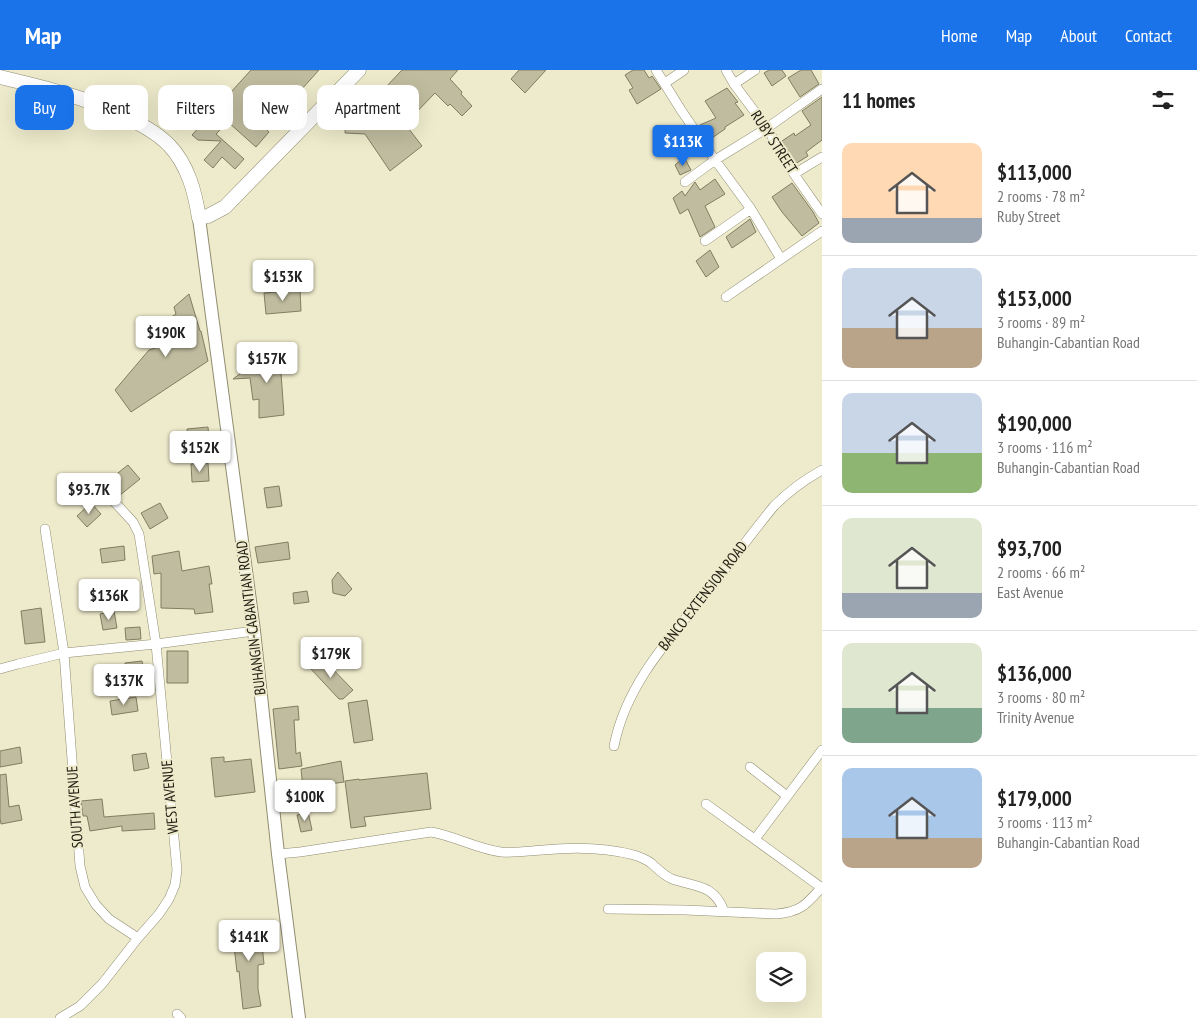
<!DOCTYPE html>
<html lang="en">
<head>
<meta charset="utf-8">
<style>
	:root { --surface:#fff; --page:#f2f2f2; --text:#222; --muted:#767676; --line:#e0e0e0; --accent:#1a73e8 }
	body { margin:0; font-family:"PT Sans Narrow",sans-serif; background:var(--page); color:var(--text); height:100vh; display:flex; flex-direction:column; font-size:19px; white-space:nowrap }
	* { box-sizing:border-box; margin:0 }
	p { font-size:16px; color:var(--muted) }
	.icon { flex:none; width:28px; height:28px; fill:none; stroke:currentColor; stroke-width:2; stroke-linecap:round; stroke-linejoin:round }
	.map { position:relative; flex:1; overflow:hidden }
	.side { display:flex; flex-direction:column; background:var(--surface); width:375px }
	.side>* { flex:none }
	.guide { position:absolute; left:15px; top:15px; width:475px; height:45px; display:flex; gap:10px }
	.controls { position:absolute; left:756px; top:882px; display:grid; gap:10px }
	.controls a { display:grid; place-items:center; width:50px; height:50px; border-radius:10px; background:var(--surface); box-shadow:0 5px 20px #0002; font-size:25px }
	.price { position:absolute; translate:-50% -42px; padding:0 11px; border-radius:5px; background:#fff; color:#222; font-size:16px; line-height:32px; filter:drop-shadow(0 1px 2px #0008) }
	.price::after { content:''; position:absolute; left:50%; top:30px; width:15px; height:11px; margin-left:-8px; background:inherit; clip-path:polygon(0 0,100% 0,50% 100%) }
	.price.active { background:var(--accent); color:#fff }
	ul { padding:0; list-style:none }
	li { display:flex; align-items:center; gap:15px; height:125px; padding:0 20px }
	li+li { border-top:1px solid var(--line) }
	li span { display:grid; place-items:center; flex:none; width:140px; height:100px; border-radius:10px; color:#555 }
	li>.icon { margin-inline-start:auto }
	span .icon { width:60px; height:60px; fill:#fffc; stroke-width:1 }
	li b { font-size:21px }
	h2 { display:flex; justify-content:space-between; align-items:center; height:60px; padding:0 20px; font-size:21px }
	.chip { padding:0 18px; border-radius:10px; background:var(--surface); box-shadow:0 5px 20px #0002; font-size:18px; line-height:45px }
	.chip.active { background:var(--accent); color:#fff }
	header { display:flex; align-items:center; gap:30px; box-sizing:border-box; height:70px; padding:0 25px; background:var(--accent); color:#fff }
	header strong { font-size:24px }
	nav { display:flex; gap:28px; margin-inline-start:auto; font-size:18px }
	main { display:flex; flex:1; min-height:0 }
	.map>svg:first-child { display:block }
	.building { fill:#c0bc9f; stroke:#807d61 }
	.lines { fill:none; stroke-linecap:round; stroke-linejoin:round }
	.street-casing { stroke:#8f8c70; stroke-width:10 }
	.secondary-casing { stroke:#8f8c70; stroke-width:14 }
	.primary-casing { stroke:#8f8c70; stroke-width:15 }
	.street { stroke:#fff; stroke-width:9 }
	.secondary { stroke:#fff; stroke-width:12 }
	.primary { stroke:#fff; stroke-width:14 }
	.labels { text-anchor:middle; stroke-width:4; stroke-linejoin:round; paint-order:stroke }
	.street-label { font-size:15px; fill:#212015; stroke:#eeebcc }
</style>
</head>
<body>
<header>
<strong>Map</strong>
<nav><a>Home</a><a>Map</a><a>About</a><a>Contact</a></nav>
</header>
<main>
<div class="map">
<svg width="822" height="948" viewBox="0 0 822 948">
	<rect width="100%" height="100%" fill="#eeebcc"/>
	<path class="building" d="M 251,0 L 319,0 L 266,59 L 269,62 L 256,77 L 228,52 L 216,64 L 244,89 L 235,99 L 222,87 L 213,98 L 204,90 L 221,71 L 198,70 L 192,65 Z
		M 402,0 L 458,0 L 450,9 L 462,22 L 461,24 L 472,36 L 462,46 L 450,34 L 448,36 L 435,23 L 405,54 L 422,76 L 390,101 L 365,64 L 345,63 L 346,37 L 365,39 Z
		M 519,0 L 546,0 L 525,23 L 511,9 Z
		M 633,0 L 644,0 L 649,8 L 652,6 L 661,19 L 637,34 L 629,20 L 633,18 L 625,5 Z
		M 769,0 L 782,0 L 786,6 L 772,16 L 764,3 Z
		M 801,0 L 811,0 L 819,14 L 800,27 L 788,8 Z
		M 727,18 L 738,32 L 735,33 L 744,45 L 725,57 L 725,59 L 709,70 L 700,55 L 716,48 L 705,31 Z
		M 822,27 L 822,70 L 806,82 L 808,86 L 795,94 L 782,71 L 794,63 L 795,66 L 811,55 L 802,41 Z
		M 684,87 L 691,100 L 680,105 L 675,95 Z
		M 715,109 L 725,124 L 705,136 L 715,157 L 700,167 L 688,139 L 680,144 L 673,128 L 682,121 L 685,126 L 695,112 L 700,120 Z
		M 792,113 L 813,142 L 819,153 L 802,166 L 782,142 L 772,127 Z
		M 750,149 L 756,162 L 732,178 L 726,167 Z
		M 710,180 L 719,197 L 706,207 L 696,191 Z
		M 300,220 L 301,241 L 266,244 L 264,223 Z
		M 189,224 L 200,261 L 201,261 L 208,291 L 131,342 L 115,320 L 149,280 L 165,275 L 158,256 L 176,244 L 174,237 Z
		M 279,275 L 284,345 L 259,348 L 259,329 L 253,330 L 250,308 L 233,309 Z
		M 208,357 L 209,370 L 188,372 L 187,359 Z
		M 208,393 L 209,411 L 192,412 L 191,394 Z
		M 128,395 L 140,409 L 120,425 L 109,410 Z
		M 279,416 L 282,436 L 267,438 L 264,418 Z
		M 91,433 L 101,444 L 87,457 L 77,446 Z
		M 160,433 L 168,448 L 150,459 L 141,443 Z
		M 288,472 L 290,489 L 258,493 L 255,477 Z
		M 124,476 L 125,490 L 102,493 L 100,479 Z
		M 179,481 L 182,501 L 209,496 L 212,514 L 209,514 L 213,542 L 195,544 L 194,539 L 161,538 L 161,503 L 154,504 L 152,486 Z
		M 338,502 L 352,519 L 345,526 L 333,523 L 332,510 Z
		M 307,521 L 309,532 L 294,534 L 293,523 Z
		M 41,538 L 45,572 L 25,574 L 21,541 Z
		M 114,541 L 117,558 L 103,560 L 100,544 Z
		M 140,557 L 141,569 L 126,570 L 125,558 Z
		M 167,581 L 188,581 L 188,613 L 167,613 Z
		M 321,587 L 353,620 L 343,629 L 339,629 L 310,598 Z
		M 142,591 L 147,621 L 130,624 L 125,593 Z
		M 136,627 L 138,641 L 112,645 L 110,631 Z
		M 367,630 L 373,670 L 354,673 L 348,633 Z
		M 298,636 L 299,650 L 294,650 L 296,684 L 300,682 L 302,696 L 279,699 L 273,639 Z
		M 20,677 L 22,693 L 0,697 L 0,681 Z
		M 146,683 L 149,698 L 134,701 L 132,685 Z
		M 224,687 L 224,692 L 251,689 L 255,722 L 215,727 L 211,688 Z
		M 341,691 L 344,712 L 303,718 L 301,699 Z
		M 427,703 L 431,739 L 364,747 L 366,756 L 351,758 L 345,711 L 359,709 L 359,710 Z
		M 6,704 L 9,737 L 19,735 L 22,750 L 1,754 L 0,748 L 0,705 Z
		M 102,729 L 104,747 L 154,743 L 155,759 L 122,761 L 122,756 L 90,761 L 87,746 L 83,746 L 81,731 Z
		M 308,742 L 312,760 L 301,762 L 297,745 Z
		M 260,855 L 264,894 L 258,895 L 258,919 L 261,936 L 243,939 L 239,901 L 237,902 L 232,858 Z"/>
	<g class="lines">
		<g class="street-casing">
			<path id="street" d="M 656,0 L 681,40 L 715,90 L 751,139 L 781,189
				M 726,0 L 734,14 L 767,58 L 794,104 L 822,144
				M 665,13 L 684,0
				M 734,14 L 755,0
				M 794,104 L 822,87
				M 685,112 L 715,90 L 767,58 L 822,19
				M 705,171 L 751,139
				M 726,227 L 822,161
				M 45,459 L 64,583 L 80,796 L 85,817 L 96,835 L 109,849 L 138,868
				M 0,599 L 18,594 L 64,583 L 156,574 L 254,561
				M 614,676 C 626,614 670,568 708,521 C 730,493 751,464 774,436 C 788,422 804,410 822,400
				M 750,697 L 787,726
				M 706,734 L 822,818
				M 755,769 L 822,680
				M 278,784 L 300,782 L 431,762 C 455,766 477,779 501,782 C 515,783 529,781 543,780 C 573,777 604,777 634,785 C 640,787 646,789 651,793 C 658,799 663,805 672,809 C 695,817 714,814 724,841
				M 608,839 L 685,840 L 776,844 C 800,842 806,835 821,818
				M 177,944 L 181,948
				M 60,948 L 80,936 L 102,914 L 138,868 L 159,844 L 169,829 L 175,815 L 177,800 L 156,574 L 139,464 L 133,452 L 108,425"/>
		</g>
		<g class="secondary-casing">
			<path id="secondary" d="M 199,148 L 254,561 L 278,784 L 299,948"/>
		</g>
		<g class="primary-casing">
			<path id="primary" d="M 0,7 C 42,17 85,27 124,46 C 140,54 156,62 169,75 C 188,95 195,122 199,148 L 208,146 L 225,137 L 359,0"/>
		</g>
		<use href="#street" class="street"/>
		<use href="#secondary" class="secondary"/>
		<use href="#primary" class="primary"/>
	</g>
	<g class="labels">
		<g class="street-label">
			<text transform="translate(774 72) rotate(57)" y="5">RUBY STREET</text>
			<text transform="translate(703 526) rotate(-52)" y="5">BANCO EXTENSION ROAD</text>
			<text transform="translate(251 548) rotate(-97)" y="5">BUHANGIN-CABANTIAN ROAD</text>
			<text transform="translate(170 727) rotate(-95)" y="5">WEST AVENUE</text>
			<text transform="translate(75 737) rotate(-94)" y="5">SOUTH AVENUE</text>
		</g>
	</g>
</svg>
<div class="controls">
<a><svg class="icon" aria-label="layers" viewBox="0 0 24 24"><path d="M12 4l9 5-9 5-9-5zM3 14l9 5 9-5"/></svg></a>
</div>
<b class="price active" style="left:683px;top:97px">$113K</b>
<b class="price" style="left:283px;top:232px">$153K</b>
<b class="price" style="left:166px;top:288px">$190K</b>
<b class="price" style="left:267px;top:314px">$157K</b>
<b class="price" style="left:200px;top:403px">$152K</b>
<b class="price" style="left:89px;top:445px">$93.7K</b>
<b class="price" style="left:109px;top:551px">$136K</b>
<b class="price" style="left:331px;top:609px">$179K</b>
<b class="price" style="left:124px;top:636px">$137K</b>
<b class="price" style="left:305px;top:752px">$100K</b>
<b class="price" style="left:249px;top:892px">$141K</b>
<div class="guide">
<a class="chip active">Buy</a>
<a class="chip">Rent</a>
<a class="chip">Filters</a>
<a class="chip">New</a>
<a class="chip">Apartment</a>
</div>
</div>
<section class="side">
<h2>11 homes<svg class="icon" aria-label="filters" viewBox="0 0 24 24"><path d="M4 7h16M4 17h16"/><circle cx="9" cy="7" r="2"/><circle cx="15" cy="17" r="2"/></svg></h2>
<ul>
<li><span style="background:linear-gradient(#ffd9b3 75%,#9aa5b1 0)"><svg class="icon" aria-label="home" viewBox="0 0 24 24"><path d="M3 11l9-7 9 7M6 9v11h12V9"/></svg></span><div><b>$113,000</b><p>2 rooms · 78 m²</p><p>Ruby Street</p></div></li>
<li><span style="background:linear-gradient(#c9d6e8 60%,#b9a48a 0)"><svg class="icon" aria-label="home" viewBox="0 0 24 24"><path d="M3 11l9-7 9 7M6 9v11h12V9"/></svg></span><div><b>$153,000</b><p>3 rooms · 89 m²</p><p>Buhangin-Cabantian Road</p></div></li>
<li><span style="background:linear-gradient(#c9d6e8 60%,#8fb573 0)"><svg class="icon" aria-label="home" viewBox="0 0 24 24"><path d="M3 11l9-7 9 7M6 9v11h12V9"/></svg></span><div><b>$190,000</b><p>3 rooms · 116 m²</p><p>Buhangin-Cabantian Road</p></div></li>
<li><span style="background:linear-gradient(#dfe7d0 75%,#9aa5b1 0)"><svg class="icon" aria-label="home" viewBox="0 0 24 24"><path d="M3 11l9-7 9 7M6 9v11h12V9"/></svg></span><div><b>$93,700</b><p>2 rooms · 66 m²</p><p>East Avenue</p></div></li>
<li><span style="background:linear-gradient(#dfe7d0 65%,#7fa58c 0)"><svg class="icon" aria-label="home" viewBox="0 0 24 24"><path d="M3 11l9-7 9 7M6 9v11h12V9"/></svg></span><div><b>$136,000</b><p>3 rooms · 80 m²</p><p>Trinity Avenue</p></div></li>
<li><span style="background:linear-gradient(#a9c7e8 70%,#b9a48a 0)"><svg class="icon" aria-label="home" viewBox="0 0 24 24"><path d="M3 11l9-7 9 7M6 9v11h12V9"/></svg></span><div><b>$179,000</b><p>3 rooms · 113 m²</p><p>Buhangin-Cabantian Road</p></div></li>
</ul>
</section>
</main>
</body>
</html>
